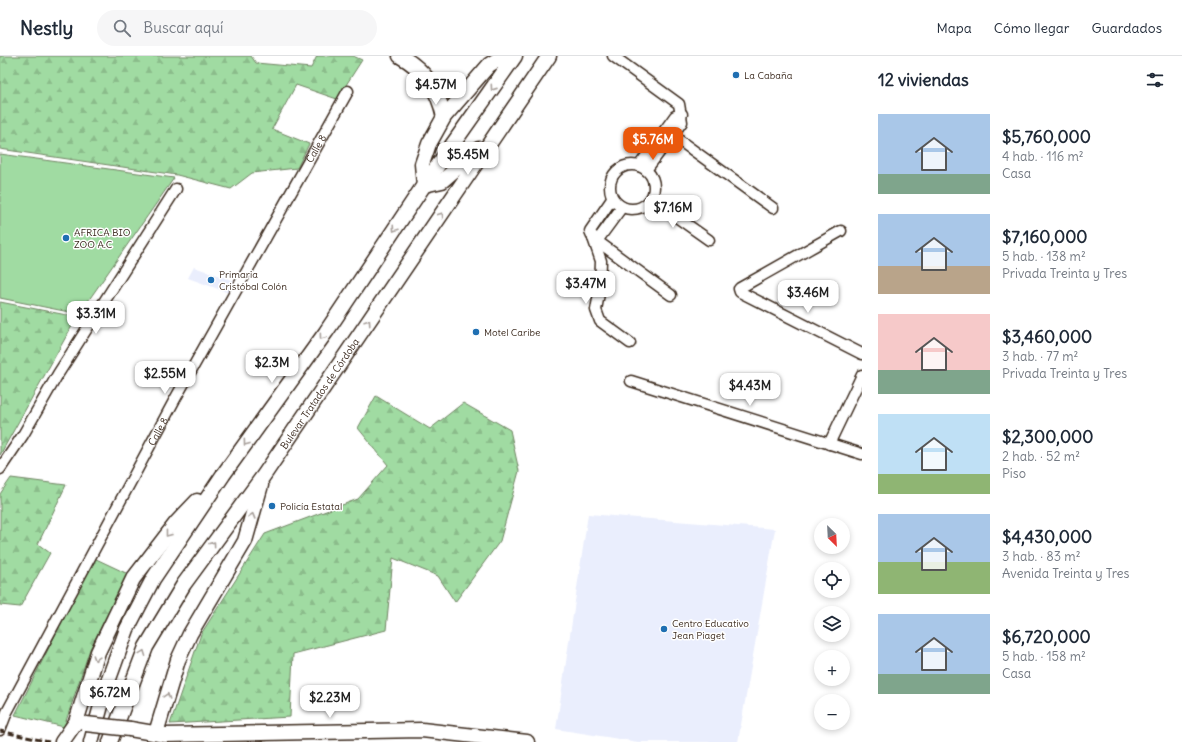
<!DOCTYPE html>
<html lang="es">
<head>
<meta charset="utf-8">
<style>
	:root { --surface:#fff; --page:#f6f6f7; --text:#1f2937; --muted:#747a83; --line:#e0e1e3; --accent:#ea580c }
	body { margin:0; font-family:Delius,sans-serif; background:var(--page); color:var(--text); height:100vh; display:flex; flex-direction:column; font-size:15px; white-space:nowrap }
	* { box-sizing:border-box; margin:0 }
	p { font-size:13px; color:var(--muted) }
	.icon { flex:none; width:22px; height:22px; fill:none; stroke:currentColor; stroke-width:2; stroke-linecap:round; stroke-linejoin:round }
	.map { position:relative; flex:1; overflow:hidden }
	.panel { display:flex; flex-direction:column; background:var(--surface); width:320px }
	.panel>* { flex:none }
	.needle { width:26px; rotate:156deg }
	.fabs { position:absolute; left:814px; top:462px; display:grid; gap:8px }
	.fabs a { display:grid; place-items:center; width:36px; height:36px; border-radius:50%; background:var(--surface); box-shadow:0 2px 6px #0003; font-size:20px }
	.price { position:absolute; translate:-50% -34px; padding:0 9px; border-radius:8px; background:#fff; color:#222; font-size:13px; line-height:26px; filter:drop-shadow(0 1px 2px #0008) }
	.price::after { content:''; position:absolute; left:50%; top:24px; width:12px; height:9px; margin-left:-6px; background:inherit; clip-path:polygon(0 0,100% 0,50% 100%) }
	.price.current { background:var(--accent); color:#fff }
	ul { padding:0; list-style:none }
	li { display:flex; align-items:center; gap:12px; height:100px; padding:0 16px }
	li span { display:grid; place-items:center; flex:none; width:112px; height:80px; border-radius:0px; color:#555 }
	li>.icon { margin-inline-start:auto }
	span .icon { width:48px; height:48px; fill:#fffc; stroke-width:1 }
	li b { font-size:17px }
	h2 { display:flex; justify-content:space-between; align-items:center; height:48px; padding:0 16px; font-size:17px }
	header { display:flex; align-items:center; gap:24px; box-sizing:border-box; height:56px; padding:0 20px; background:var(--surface); border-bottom:1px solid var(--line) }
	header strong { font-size:19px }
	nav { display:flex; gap:22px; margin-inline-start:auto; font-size:14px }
	.search { width:280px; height:36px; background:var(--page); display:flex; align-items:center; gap:10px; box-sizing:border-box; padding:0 14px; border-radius:22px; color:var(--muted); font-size:15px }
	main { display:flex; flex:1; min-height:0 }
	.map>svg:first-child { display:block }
	.built { fill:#eaeefd }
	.forest { fill:url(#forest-firs); stroke:#6e8260 }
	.pitch { fill:#a0dba2; stroke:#6e8260 }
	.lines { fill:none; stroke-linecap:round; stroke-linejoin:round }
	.street-casing { stroke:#3b2a1e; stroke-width:13 }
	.secondary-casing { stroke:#3b2a1e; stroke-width:17 }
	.street { stroke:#fff; stroke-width:10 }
	.secondary { stroke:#fff; stroke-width:14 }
	.rail { stroke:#3b2a1e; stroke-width:3; stroke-dasharray:6 3; stroke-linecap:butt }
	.secondary-bridge-casing { stroke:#3b2a1e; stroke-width:17; stroke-linecap:butt }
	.secondary-bridge { stroke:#fff; stroke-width:14 }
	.oneway { stroke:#a79f9a }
	.poi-dot { fill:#1f6fb2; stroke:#fff; stroke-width:1.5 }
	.labels { text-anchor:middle; stroke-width:3; stroke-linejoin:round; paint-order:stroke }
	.poi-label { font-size:10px; fill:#3b2a1e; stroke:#fff; text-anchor:start }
	.street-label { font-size:10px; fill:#3b2a1e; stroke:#fff }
</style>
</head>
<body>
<header>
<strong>Nestly</strong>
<div class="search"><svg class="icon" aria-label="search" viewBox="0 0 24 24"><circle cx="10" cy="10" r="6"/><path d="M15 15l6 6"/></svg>Buscar aquí</div>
<nav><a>Mapa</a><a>Cómo llegar</a><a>Guardados</a></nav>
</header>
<main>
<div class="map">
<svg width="862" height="686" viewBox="0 0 862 686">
	<defs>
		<pattern id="forest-firs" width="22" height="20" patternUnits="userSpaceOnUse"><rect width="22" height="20" fill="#a0dba2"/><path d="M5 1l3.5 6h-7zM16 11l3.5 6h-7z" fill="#8bbc8b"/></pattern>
	</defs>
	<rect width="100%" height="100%" fill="#fff"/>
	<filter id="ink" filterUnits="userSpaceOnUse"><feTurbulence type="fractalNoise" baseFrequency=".025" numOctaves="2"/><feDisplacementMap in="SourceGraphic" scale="8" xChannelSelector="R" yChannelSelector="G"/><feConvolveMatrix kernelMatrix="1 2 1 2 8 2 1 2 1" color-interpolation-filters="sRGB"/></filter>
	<g filter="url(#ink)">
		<path class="built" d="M 194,211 L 235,225 L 229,237 L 188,222 Z
			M 588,458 L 775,473 L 738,686 L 638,686 L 556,673 Z"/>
		<path class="forest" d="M 0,0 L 251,0 L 256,7 L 311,12 L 317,0 L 353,0 L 362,4 L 337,43 L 296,29 L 272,73 L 309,88 L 297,112 L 252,117 L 231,133 L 177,119 L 0,93 Z
			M 0,246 L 77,261 L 0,399 Z
			M 376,340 L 430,373 L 463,347 L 510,374 L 519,415 L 500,485 L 455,546 L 438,520 L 393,502 L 386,574 L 293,598 L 290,661 L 170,668 L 201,578 L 265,478 L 358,443 L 388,409 L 358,372 Z
			M 11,422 L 66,429 L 38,488 L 50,497 L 20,551 L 0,549 L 0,438 Z
			M 94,502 L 128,518 L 90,593 L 64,671 L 15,659 Z"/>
		<path class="pitch" d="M 0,98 L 174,122 L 79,258 L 0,242 Z"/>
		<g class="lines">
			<g class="street-casing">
				<g id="street">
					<path d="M 613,0 L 679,48 L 682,66 L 646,114"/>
					<path d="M 665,74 L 773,152"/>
					<circle cx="632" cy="131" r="22"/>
					<path d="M 639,110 L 675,60 L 682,58"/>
					<path d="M 612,143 L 590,175 L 593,182 L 600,181 L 622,151"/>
					<path d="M 651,143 L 709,184"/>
					<path d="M 841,175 L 740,232 L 739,233 L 740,236 L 862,298"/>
					<path d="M 593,182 L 601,205 L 600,232 L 596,254 L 600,265 L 630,287"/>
					<path d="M 593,182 L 671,239"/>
					<path d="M 631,325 L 862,398"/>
					<path d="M 829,388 L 862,319"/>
					<path d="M 0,413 L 23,379 L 58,318 L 176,133"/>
					<path id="s1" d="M 0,674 L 7,656 L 174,345 L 348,35"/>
				</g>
			</g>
			<g class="secondary-casing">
				<g id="secondary">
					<path d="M 400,0 C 425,14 438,33 444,61"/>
					<path d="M 479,93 L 442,125 L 424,129 L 422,108 L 429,88 L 444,61 L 489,9 L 503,0"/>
					<path d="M 130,673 L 165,679 L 422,674 L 527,686"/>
					<path d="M 156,677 L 178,604 L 190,578 L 245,485 L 261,429"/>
					<path d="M 62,686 L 76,666 L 98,596 L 133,523 L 177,466 L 197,445"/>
					<path d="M 91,686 L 107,628 L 127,573 L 153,523 L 223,419 L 326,276 L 424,129 L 515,0"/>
					<path id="s2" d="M 110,686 L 146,591 L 184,528 L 264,419 L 549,0"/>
				</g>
			</g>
			<use href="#street" class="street"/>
			<use href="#secondary" class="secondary"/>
			<path class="rail" d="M 0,675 L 49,686"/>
			<g class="secondary-bridge-casing">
				<path id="secondary-bridge" d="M 86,668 L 130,673"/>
			</g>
			<use href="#secondary-bridge" class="secondary-bridge"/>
		</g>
		<defs><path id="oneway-chevron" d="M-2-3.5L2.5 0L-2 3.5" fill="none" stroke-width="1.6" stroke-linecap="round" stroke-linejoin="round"/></defs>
		<g class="oneway">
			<use href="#oneway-chevron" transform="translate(493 32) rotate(125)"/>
			<use href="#oneway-chevron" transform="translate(441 159) rotate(-56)"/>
			<use href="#oneway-chevron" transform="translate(395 173) rotate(124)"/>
			<use href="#oneway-chevron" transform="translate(368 266) rotate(-56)"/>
			<use href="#oneway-chevron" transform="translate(322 281) rotate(126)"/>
			<use href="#oneway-chevron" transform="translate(246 387) rotate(126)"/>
			<use href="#oneway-chevron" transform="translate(252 460) rotate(-74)"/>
			<use href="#oneway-chevron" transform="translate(168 478) rotate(128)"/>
			<use href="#oneway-chevron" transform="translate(213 488) rotate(-54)"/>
			<use href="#oneway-chevron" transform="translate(143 597) rotate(-69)"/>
			<use href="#oneway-chevron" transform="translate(96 602) rotate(108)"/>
			<use href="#oneway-chevron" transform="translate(167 640) rotate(-72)"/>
		</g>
	</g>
	<g class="poi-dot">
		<circle cx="736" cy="19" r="4"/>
		<circle cx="66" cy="182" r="4"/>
		<circle cx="211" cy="224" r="4"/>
		<circle cx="476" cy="276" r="4"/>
		<circle cx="272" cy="450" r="4"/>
		<circle cx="664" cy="573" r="4"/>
	</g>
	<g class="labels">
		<g class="poi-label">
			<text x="744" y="23">La Cabaña</text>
			<text x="74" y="180">AFRICA BIO<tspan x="74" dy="12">ZOO A.C</tspan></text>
			<text x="219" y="222">Primaria<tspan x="219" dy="12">Cristóbal Colón</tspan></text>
			<text x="484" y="280">Motel Caribe</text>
			<text x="280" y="454">Policía Estatal</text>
			<text x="672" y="571">Centro Educativo<tspan x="672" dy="12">Jean Piaget</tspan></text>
		</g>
		<g class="street-label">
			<text dy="4" stroke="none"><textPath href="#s1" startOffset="662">Calle 8</textPath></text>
			<text dy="4" stroke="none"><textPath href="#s2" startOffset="409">Bulevar Tratados de Córdoba</textPath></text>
			<text dy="4" stroke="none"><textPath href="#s1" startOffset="338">Calle 8</textPath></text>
		</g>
	</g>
</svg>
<div class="fabs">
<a><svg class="needle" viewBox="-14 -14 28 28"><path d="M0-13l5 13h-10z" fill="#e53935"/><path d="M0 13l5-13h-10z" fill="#747a83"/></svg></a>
<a><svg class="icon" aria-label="locate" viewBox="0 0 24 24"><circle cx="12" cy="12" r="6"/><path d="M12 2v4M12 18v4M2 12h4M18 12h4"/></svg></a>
<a><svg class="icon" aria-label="layers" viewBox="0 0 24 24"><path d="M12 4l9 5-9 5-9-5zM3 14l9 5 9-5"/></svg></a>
<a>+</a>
<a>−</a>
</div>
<b class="price" style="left:436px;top:50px">$4.57M</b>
<b class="price current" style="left:653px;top:105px">$5.76M</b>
<b class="price" style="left:468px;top:120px">$5.45M</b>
<b class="price" style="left:673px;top:173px">$7.16M</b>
<b class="price" style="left:586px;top:249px">$3.47M</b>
<b class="price" style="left:808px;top:258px">$3.46M</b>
<b class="price" style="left:96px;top:279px">$3.31M</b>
<b class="price" style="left:272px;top:328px">$2.3M</b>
<b class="price" style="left:165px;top:339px">$2.55M</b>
<b class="price" style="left:750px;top:351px">$4.43M</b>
<b class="price" style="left:110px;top:658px">$6.72M</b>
<b class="price" style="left:330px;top:663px">$2.23M</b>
</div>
<section class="panel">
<h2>12 viviendas<svg class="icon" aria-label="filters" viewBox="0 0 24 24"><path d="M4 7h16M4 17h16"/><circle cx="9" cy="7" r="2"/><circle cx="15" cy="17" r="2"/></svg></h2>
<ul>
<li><span style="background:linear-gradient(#a9c7e8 75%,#7fa58c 0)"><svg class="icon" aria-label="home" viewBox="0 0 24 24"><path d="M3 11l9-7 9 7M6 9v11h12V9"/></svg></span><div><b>$5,760,000</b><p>4 hab. · 116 m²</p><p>Casa</p></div></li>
<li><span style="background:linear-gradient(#a9c7e8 65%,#b9a48a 0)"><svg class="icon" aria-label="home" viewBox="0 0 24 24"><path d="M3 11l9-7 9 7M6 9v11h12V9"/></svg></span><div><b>$7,160,000</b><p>5 hab. · 138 m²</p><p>Privada Treinta y Tres</p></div></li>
<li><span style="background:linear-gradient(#f6c9c9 70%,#7fa58c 0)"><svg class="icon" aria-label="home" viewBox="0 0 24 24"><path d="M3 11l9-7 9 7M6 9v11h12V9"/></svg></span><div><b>$3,460,000</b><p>3 hab. · 77 m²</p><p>Privada Treinta y Tres</p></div></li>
<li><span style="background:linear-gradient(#bfe0f5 75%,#8fb573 0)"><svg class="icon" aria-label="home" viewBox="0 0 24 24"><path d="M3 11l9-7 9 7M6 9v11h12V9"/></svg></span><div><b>$2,300,000</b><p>2 hab. · 52 m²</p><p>Piso</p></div></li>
<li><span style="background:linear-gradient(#a9c7e8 60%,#8fb573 0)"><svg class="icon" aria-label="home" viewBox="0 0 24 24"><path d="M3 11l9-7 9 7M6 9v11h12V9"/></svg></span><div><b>$4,430,000</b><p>3 hab. · 83 m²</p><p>Avenida Treinta y Tres</p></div></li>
<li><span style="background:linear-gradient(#a9c7e8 75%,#7fa58c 0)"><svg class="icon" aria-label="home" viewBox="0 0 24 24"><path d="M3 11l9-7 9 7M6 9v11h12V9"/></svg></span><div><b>$6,720,000</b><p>5 hab. · 158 m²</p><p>Casa</p></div></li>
</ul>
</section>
</main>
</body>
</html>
